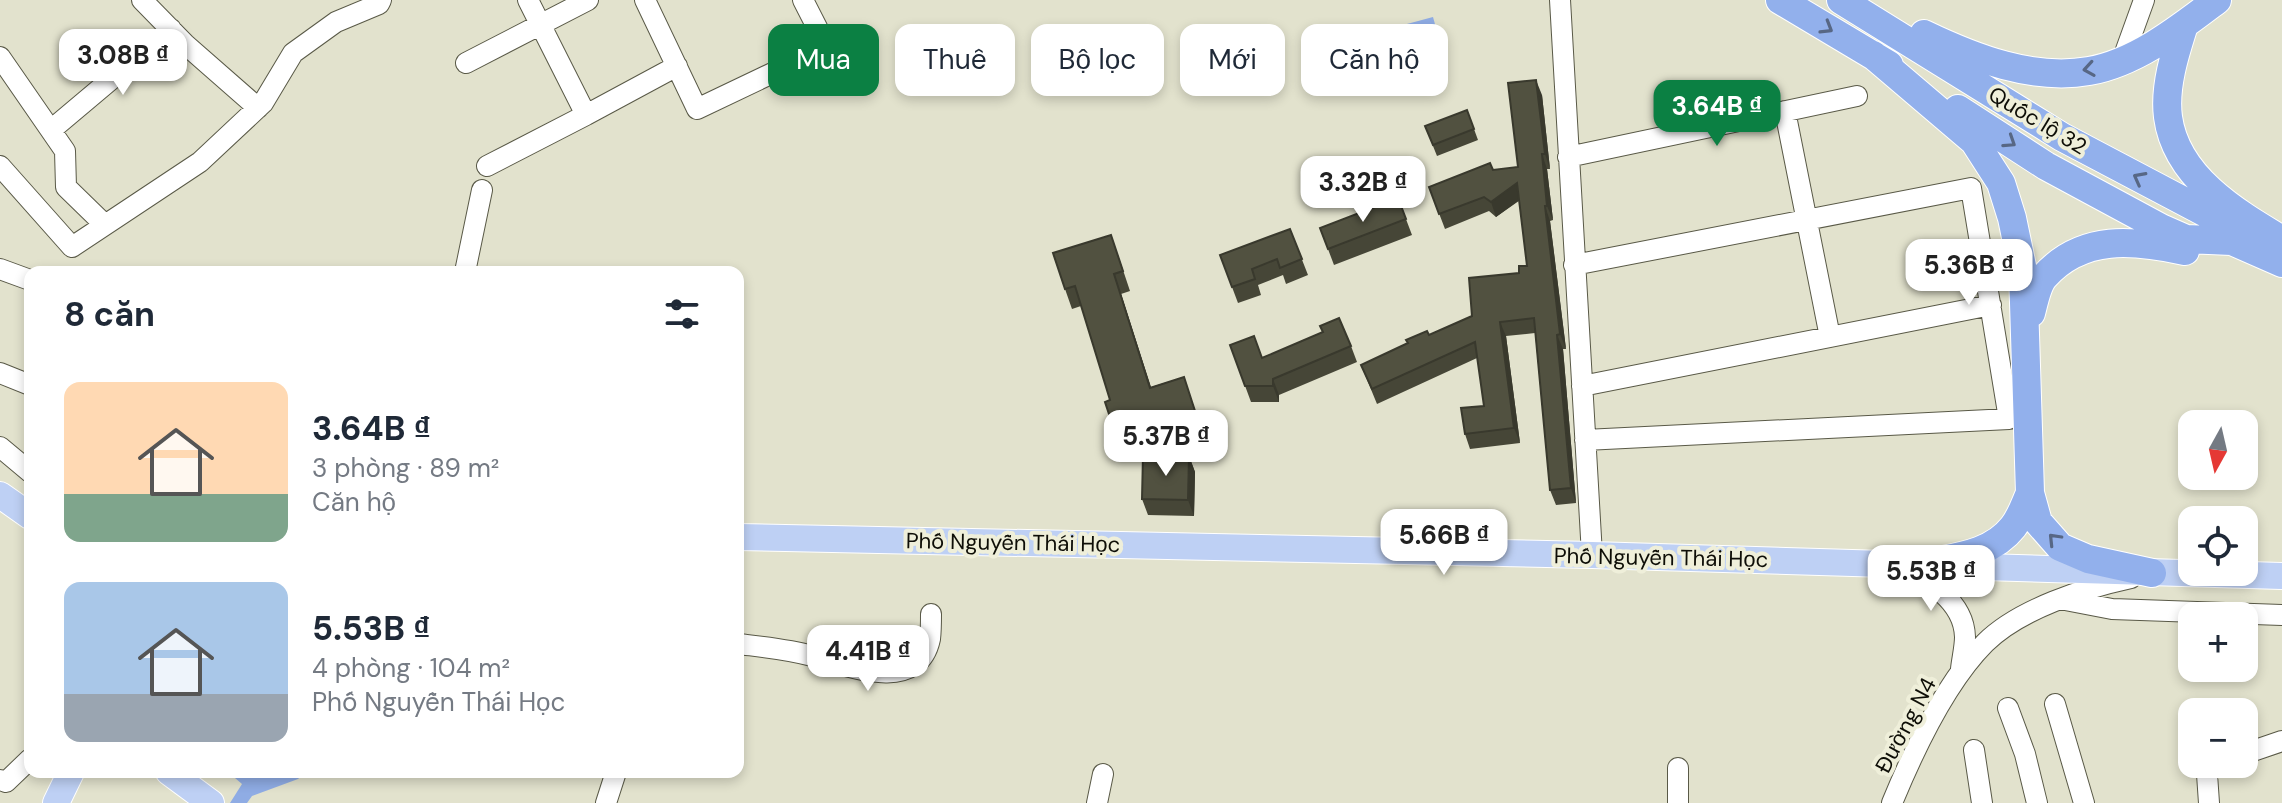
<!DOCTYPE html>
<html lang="vi">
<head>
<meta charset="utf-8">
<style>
	:root { --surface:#fff; --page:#f2f2f3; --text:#1f2937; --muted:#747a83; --accent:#0b8043 }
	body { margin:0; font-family:"DM Sans",sans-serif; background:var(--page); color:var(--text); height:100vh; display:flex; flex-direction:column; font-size:30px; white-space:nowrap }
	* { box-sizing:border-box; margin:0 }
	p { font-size:26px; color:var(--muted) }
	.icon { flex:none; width:44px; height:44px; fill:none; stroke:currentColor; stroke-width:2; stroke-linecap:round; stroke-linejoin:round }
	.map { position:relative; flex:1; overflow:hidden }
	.drawer { position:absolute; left:24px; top:266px; width:720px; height:512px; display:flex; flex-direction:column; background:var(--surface); border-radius:16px; box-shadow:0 4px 12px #0003 }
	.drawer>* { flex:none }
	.guide { position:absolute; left:768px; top:24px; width:760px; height:72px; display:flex; gap:16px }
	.needle { width:52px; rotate:188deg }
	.buttons { position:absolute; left:2178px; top:410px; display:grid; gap:16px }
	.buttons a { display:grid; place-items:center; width:80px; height:80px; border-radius:16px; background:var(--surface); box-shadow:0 4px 12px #0003; font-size:40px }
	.price { position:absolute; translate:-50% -68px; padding:0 18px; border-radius:16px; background:#fff; color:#222; font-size:26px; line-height:52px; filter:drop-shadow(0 2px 4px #0008) }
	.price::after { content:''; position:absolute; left:50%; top:48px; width:24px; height:18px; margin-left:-12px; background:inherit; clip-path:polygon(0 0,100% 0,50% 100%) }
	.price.current { background:var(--accent); color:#fff }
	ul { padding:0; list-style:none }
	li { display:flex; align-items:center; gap:24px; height:200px; padding:0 40px }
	li span { display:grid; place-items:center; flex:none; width:224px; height:160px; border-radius:16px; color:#555 }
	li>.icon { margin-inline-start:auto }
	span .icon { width:96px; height:96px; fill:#fffc; stroke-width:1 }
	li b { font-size:34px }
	h2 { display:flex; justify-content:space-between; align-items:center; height:96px; padding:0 40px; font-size:34px }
	.chip { padding:0 28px; border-radius:16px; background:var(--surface); box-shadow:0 4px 12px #0003; font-size:28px; line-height:72px }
	.chip.current { background:var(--accent); color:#fff }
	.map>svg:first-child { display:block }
	.water { fill:#8face4 }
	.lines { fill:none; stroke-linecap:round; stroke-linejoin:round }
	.minor-casing { stroke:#595947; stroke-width:22 }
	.major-casing { stroke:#fff; stroke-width:28 }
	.highway-casing { stroke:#fff; stroke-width:30 }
	.minor { stroke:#fff; stroke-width:20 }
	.major { stroke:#bed0f4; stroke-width:26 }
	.highway { stroke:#92b0ec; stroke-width:28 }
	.wall { fill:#464637 }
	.shaded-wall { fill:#39392d }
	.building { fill:#515140; stroke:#39392d; stroke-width:2 }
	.oneway { stroke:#576785 }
	.labels { text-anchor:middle; stroke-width:8; stroke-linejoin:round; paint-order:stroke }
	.street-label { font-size:22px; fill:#0e0e07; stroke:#efefda }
</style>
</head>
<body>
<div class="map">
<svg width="2282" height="803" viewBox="0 0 2282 803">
	<rect width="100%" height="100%" fill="#e2e2cd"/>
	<path class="water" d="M 1433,17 L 1448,71 L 1407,82 L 1392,28 Z
		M 228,772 L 305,772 L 298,779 L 252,796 L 247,803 L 230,803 L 242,784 Z"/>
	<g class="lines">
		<g class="minor-casing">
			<path id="minor" d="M 142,0 L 185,44 L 258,108
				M 528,0 L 586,115 L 677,66
				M 645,0 L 697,109 L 827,47 L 803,0
				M 1560,0 L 1592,555
				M 0,57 L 65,151 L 66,187 L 105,225
				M 2122,61 L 2144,0
				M 466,63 L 588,0
				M 1785,111 L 1830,337
				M 51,130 L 171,29
				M 1568,157 L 1857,96
				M 0,166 L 72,247 L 200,162 L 263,103 L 293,53 L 336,22 L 379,4 L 381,0
				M 487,166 L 586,115
				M 1574,265 L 1971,188 L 2009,419 L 1585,440
				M 0,269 L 30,280
				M 465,272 L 482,190
				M 0,373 L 30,385
				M 1582,386 L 1991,305
				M 0,447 L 30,472
				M 1898,565 C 1927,580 1964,600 1965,637 C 1965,647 1962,659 1961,669
				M 2060,599 L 2112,609 L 2282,615
				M 738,644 C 763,647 788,649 812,656 C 847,666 918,695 930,639 C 931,631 931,622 931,614
				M 2055,704 L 2084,803
				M 2008,708 L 2025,754 L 2037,803
				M 1974,750 L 1982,803
				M 2244,754 L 2282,741
				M 1678,768 L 1678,803
				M 0,780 L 6,782 L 30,759
				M 606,803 L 616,772
				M 1097,803 L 1103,774
				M 1892,803 C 1913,752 1946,682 1985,643 C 2019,609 2085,588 2131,578
				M 2209,803 L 2207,774 L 2217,764"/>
		</g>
		<g class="major-casing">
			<path id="major" d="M 0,495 L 30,516
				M 738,537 L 1592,555 L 2282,576
				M 169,772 L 211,803
				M 56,803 L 71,772"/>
		</g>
		<g class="highway-casing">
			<path id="highway" d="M 1780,0 L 1889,65
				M 1841,0 L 2062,137 L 2208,214 L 2232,241
				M 2184,25 C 2175,53 2164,87 2168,117 C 2176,177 2235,212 2282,240
				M 1924,34 C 1974,58 2033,81 2089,71 C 2136,63 2180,28 2217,0
				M 1873,55 L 1974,141 L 2001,183 L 2012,218 L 2023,271 L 2030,493 L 2038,522 L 2060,547 L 2088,559 L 2152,573
				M 1958,109 L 2046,166 L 2161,228 L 2186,239 L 2232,241 L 2282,263
				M 2031,313 C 2034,302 2037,285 2044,277 C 2082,234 2134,240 2185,251
				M 1923,564 C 1955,557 1991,555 2013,527 C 2021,517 2025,504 2030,493"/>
		</g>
		<use href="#minor" class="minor"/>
		<use href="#major" class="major"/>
		<use href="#highway" class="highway"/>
	</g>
	<path class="wall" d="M 1542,95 L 1550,169 L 1547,169 L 1553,220 L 1550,221 L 1566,349 L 1563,349 L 1576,503 L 1556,505 L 1550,490 L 1535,333 L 1506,336 L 1520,443 L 1470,449 L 1465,434 L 1484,406 L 1477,358 L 1377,404 L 1361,365 L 1472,316 L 1527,266 L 1519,200 L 1496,217 L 1489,211 L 1445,229 L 1429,187 L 1493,170 L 1518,167 Z
		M 1467,110 L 1478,140 L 1437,156 L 1425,126 Z
		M 1398,198 L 1412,235 L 1334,265 L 1320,228 Z
		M 1290,229 L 1308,275 L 1286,284 L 1283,275 L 1258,285 L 1261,295 L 1238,303 L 1220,255 Z
		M 1118,255 L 1130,291 L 1121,294 L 1151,387 L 1184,377 L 1203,434 L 1124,458 L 1117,438 L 1110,400 L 1081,306 L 1072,309 L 1065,289 Z
		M 1230,345 L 1262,358 L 1351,346 L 1357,362 L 1279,395 L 1279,402 L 1251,402 Z
		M 1189,456 L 1195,472 L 1194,516 L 1148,515 L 1142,499 Z"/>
	<path class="shaded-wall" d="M 1536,80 L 1542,95 L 1550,169 L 1545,154 Z
		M 1542,154 L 1547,169 L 1553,220 L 1547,206 Z
		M 1517,183 L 1523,198 L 1496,217 L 1491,202 Z
		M 1545,206 L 1550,221 L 1566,349 L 1560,334 Z
		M 1114,274 L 1121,294 L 1157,407 L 1150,388 Z
		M 1500,322 L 1506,336 L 1520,443 L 1514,428 Z
		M 1557,335 L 1563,349 L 1576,503 L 1571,488 Z
		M 1273,379 L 1279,395 L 1279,402 L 1273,386 Z
		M 1189,456 L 1195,472 L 1194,516 L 1188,500 Z"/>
	<path class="building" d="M 1536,80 L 1545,154 L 1542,154 L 1547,206 L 1545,206 L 1560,334 L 1557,335 L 1571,488 L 1550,490 L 1534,318 L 1500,322 L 1514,428 L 1465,434 L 1461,408 L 1484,406 L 1475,342 L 1372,389 L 1361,365 L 1408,343 L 1406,340 L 1427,331 L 1429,335 L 1472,316 L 1469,278 L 1519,273 L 1519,266 L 1527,266 L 1517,183 L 1491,202 L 1484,197 L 1439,214 L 1429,187 L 1490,163 L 1493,170 L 1518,167 L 1508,83 Z
		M 1467,110 L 1474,129 L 1433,145 L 1425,126 Z
		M 1398,198 L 1406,219 L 1328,249 L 1320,228 Z
		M 1290,229 L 1302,259 L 1280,268 L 1277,259 L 1252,269 L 1255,279 L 1232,287 L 1220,255 Z
		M 1111,235 L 1123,271 L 1114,274 L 1150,388 L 1184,377 L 1196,414 L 1117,438 L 1105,402 L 1110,400 L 1075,286 L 1065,289 L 1053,253 Z
		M 1339,318 L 1351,346 L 1273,379 L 1273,386 L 1245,386 L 1230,345 L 1254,336 L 1262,358 L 1323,332 L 1320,326 Z
		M 1143,455 L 1189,456 L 1188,500 L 1142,499 Z"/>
	<defs><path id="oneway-chevron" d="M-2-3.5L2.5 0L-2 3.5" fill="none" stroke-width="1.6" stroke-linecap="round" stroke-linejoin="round" transform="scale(2)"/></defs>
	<g class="oneway">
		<use href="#oneway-chevron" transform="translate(1827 28) rotate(31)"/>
		<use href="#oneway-chevron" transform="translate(2089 69) rotate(171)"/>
		<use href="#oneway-chevron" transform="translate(2010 142) rotate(33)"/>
		<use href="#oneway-chevron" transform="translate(2139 178) rotate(-152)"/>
		<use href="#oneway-chevron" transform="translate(2054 539) rotate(-134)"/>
	</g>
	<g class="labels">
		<g class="street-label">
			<text transform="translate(2038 120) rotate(31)" y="8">Quốc lộ 32</text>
			<text transform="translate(1013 542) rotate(1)" y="8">Phố Nguyễn Thái Học</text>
			<text transform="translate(1661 557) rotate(1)" y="8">Phố Nguyễn Thái Học</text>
			<text transform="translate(1905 725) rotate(-62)" y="8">Đường N4</text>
		</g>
	</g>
</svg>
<div class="buttons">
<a><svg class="needle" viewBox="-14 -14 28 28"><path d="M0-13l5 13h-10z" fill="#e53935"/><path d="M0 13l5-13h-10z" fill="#747a83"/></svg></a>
<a><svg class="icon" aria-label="locate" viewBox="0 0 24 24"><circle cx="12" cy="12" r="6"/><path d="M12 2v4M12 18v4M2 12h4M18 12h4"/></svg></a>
<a>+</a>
<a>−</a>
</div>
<b class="price" style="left:123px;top:97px">3.08B ₫</b>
<b class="price current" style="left:1717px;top:148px">3.64B ₫</b>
<b class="price" style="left:1363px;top:224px">3.32B ₫</b>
<b class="price" style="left:1969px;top:307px">5.36B ₫</b>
<b class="price" style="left:1166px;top:478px">5.37B ₫</b>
<b class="price" style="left:1444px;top:577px">5.66B ₫</b>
<b class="price" style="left:1931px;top:613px">5.53B ₫</b>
<b class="price" style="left:868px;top:693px">4.41B ₫</b>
<div class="guide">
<a class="chip current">Mua</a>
<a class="chip">Thuê</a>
<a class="chip">Bộ lọc</a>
<a class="chip">Mới</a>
<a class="chip">Căn hộ</a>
</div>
<section class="drawer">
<h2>8 căn<svg class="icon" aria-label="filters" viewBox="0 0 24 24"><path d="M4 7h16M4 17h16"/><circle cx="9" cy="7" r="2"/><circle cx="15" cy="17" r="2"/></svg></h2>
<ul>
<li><span style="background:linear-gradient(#ffd9b3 70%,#7fa58c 0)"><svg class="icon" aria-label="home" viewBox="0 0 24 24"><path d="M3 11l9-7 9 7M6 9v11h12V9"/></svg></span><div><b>3.64B ₫</b><p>3 phòng · 89 m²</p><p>Căn hộ</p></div></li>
<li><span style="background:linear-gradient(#a9c7e8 70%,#9aa5b1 0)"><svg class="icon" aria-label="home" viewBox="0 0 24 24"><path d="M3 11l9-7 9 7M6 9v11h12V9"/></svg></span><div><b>5.53B ₫</b><p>4 phòng · 104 m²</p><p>Phố Nguyễn Thái Học</p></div></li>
</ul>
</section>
</div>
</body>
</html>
